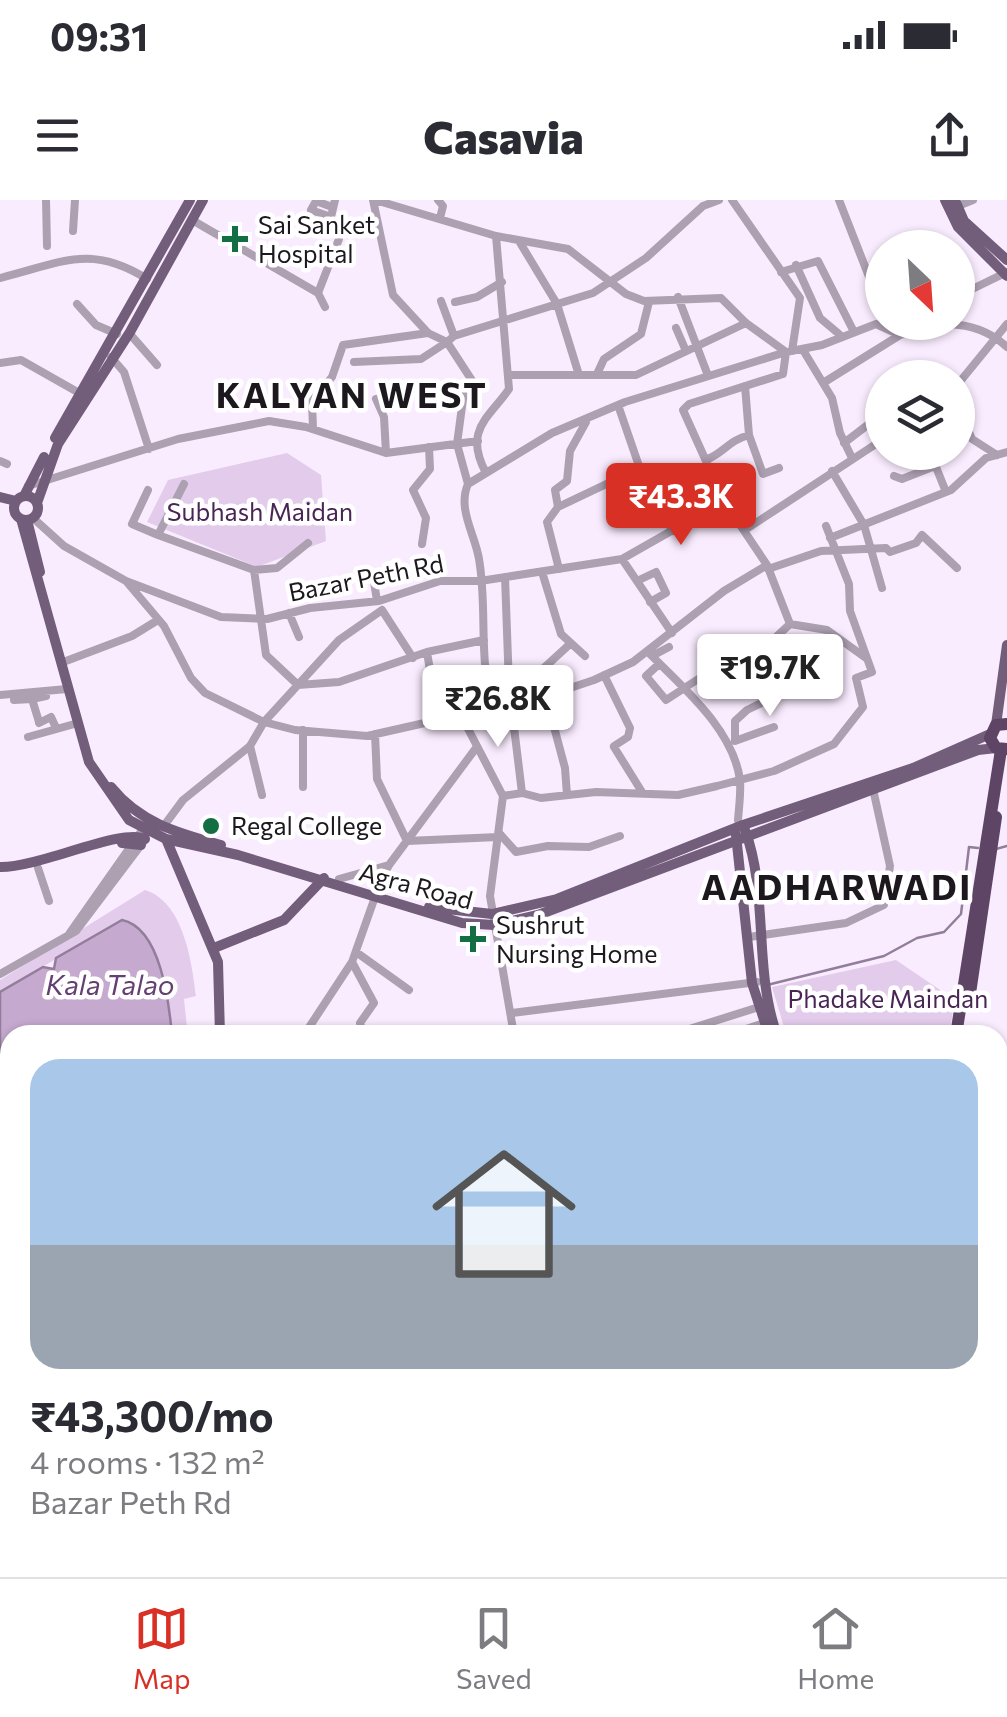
<!DOCTYPE html>
<html lang="en">
<head>
<meta charset="utf-8">
<style>
	:root { --surface:#fff; --page:#f2f2f3; --text:#2b2b33; --muted:#7c7c81; --line:#e1e1e2; --accent:#d93025 }
	body { margin:0; font-family:Commissioner,sans-serif; background:var(--page); color:var(--text); height:100vh; display:flex; flex-direction:column; font-size:38px; white-space:nowrap }
	* { box-sizing:border-box; margin:0 }
	p { font-size:32px; color:var(--muted) }
	.icon { flex:none; width:55px; height:55px; fill:none; stroke:currentColor; stroke-width:2; stroke-linecap:round; stroke-linejoin:round }
	.map { position:relative; flex:1; overflow:hidden }
	.side { position:absolute; left:0px; top:825px; width:1008px; height:552px; display:flex; flex-direction:column; background:var(--surface); border-radius:30px 30px 0 0; box-shadow:0 2px 8px #0004 }
	.side>* { flex:none }
	.needle { width:65px; rotate:155deg }
	.tools { position:absolute; left:865px; top:30px; display:grid; gap:20px }
	.tools a { display:grid; place-items:center; width:110px; height:110px; border-radius:50%; background:var(--surface); box-shadow:0 2px 8px #0004; font-size:50px }
	.price { position:absolute; translate:-50% -85px; padding:0 22px; border-radius:10px; background:#fff; color:#222; font-size:32px; line-height:65px; filter:drop-shadow(0 2px 5px #0008) }
	.price::after { content:''; position:absolute; left:50%; top:60px; width:30px; height:22px; margin-left:-15px; background:inherit; clip-path:polygon(0 0,100% 0,50% 100%) }
	.price.on { background:var(--accent); color:#fff }
	ul { padding:0; list-style:none }
	li { display:grid; align-content:center; gap:20px; height:530px; padding:0 30px }
	li+li { border-top:2px solid var(--line) }
	li span { display:grid; place-items:center; height:310px; border-radius:30px; color:#555 }
	li>.icon { margin-inline-start:auto }
	span .icon { width:180px; height:180px; fill:#fffc; stroke-width:1 }
	li b { font-size:42px }
	.status { display:flex; justify-content:space-between; align-items:center; height:70px; padding:0 50px; background:var(--surface); direction:ltr }
	.status svg { height:28px; fill:currentColor }
	header { display:flex; justify-content:space-between; align-items:center; height:130px; padding:0 30px; background:var(--surface); font-size:45px; font-weight:800 }
	.tabs { display:flex; justify-content:space-around; align-items:center; height:140px; border-top:2px solid var(--line); background:var(--surface); font-size:28px; color:var(--muted) }
	.tabs a { display:grid; justify-items:center; gap:5px }
	.tabs .on { color:var(--accent) }
	.map>svg:first-child { display:block }
	.green { fill:#e3cbec }
	.water { fill:#c5a9cf; stroke:#927e9a; stroke-width:2.5 }
	.lines { fill:none; stroke-linecap:round; stroke-linejoin:round }
	.stream { stroke:#927e9a; stroke-width:2.5 }
	.minor { stroke:#aca0b1; stroke-width:8 }
	.major { stroke:#725d7a; stroke-width:10 }
	.highway { stroke:#5e4566; stroke-width:12 }
	.poi-dot { fill:#136f43; stroke:#fff; stroke-width:4 }
	.labels { text-anchor:middle; stroke-width:9; stroke-linejoin:round; paint-order:stroke }
	.poi-label { font-size:25px; fill:#1c181e; stroke:#fff; text-anchor:start }
	.park-label { font-size:25px; fill:#492556; stroke:#fff }
	.street-label { font-size:25px; fill:#1c181e; stroke:#fff }
	.water-label { font-size:28px; font-style:italic; fill:#643f71; stroke:#fff }
	.district-label { font-size:35px; font-weight:bold; letter-spacing:2.5px; fill:#1c181e; stroke:#fff }
</style>
</head>
<body>
<div class="status"><b>09:31</b><svg viewBox="0 0 49 12"><path d="M0 12V9h3v3zM5 12V6h3v6zM10 12V3h3v9zM15 12V0h3v12zM26 1h20v11H26zM47 4h2v5h-2z"/></svg></div>
<header><svg class="icon" aria-label="menu" viewBox="0 0 24 24"><path d="M4 6h16M4 12h16M4 18h16"/></svg>Casavia<svg class="icon" aria-label="share" viewBox="0 0 24 24"><path d="M12 15V3M7 8l5-5 5 5M5 13v7h14v-7"/></svg></header>
<div class="map">
<svg width="1007" height="1377" viewBox="0 0 1007 1377">
	<rect width="100%" height="100%" fill="#faecff"/>
	<path class="green" d="M 287,253 L 321,275 L 326,341 L 257,367 L 147,322 L 168,280 Z
		M 145,690 C 184,702 192,763 196,796 L 184,799 L 187,827 L 191,827 L 193,835 L 172,835 C 167,790 160,747 122,720 L 0,792 L 0,780 Z
		M 896,760 L 955,800 L 949,835 L 848,835 L 784,827 L 772,787 Z
		M 0,948 L 10,970 L 10,1088 L 2,1089 Z"/>
	<path class="water" d="M 122,720 C 161,728 169,803 172,835 L 10,835 L 10,968 L 0,947 L 0,792 L 43,767 L 54,769 L 56,758 Z"/>
	<g class="lines">
		<path class="stream" d="M 996,649 L 1007,646
			M 767,785 L 884,756 L 917,738 L 944,732 L 961,714 L 969,647 L 978,648"/>
		<path class="minor" d="M 46,0 L 47,46
			M 373,0 L 393,95 L 428,133 L 447,142 L 473,182 L 463,199 L 457,244 L 468,284
			M 375,0 L 496,36 L 568,49 L 626,94 L 644,101 L 721,98 L 746,123 L 786,152 L 822,145 L 876,124 L 900,135 C 938,120 976,119 1007,147
			M 438,0 L 443,6 L 440,18
			M 732,0 L 800,98 L 792,151
			M 839,0 L 882,110
			M 963,4 L 973,0
			M 332,7 L 316,1 L 311,10 L 331,17 L 335,0
			M 192,20 L 318,93 L 325,107
			M 73,31 L 75,0
			M 519,41 L 557,104 L 579,175
			M 796,65 L 820,118 L 839,134
			M 781,72 L 818,61 L 853,130
			M 0,78 C 61,63 90,43 147,79
			M 318,93 L 339,39
			M 958,96 L 1007,72
			M 678,97 L 707,173
			M 441,101 L 454,136
			M 455,102 L 477,97 L 502,82
			M 77,104 L 96,125 L 117,134
			M 676,128 L 686,151
			M 129,133 L 157,165
			M 447,142 L 454,136 L 593,93 L 646,58 L 703,6 L 719,0
			M 803,150 L 832,198 L 840,233 L 852,258
			M 111,157 L 124,172 L 149,249
			M 354,162 L 421,159 L 444,144
			M 0,163 L 21,160 L 81,194
			M 597,174 L 604,159 L 641,134 L 649,102
			M 510,175 L 636,175 L 746,123
			M 823,183 L 900,135
			M 958,184 L 1007,124
			M 745,186 L 749,235
			M 376,199 L 384,217 L 386,253
			M 618,205 L 649,295 L 673,331
			M 958,207 L 972,239 L 997,255
			M 313,229 L 312,201 L 332,177 L 343,145 L 428,133
			M 958,238 L 959,237
			M 844,243 L 878,217 L 875,206 L 882,202
			M 930,252 L 946,292
			M 708,259 C 726,251 728,241 749,235 L 763,274 L 779,268
			M 0,261 L 7,264
			M 832,271 L 864,325 L 882,388
			M 486,273 C 463,230 489,218 509,189 L 496,36
			M 894,276 L 902,279 L 935,266
			M 184,284 L 158,335 L 254,370 L 266,455 L 298,485 L 339,482 L 427,452 L 484,440
			M 28,286 L 178,239 L 269,221 L 306,227 L 386,253 L 478,241
			M 148,290 L 132,324 L 158,335
			M 558,307 L 640,268
			M 33,318 L 64,346 L 126,381 L 221,417 L 267,419 L 310,408 L 379,401 L 440,381 L 480,381 L 622,359 L 724,301
			M 745,330 L 882,240
			M 830,338 L 951,290 L 986,258 L 1007,252
			M 422,344 L 426,318 L 413,290 L 430,269 L 429,247
			M 622,359 L 672,433
			M 559,369 L 547,322 L 558,307 L 555,290 L 567,281 L 570,251 L 586,222
			M 768,369 L 821,351 L 886,348 L 890,352 L 916,343 L 922,335 L 957,368
			M 254,370 L 277,368 L 308,343
			M 542,372 L 561,434 L 585,456
			M 505,377 L 509,486 L 522,593
			M 126,381 L 164,426 L 191,478 L 205,493 L 264,522 L 295,530 L 367,536 L 438,520 L 465,523 L 594,480 L 633,462 L 724,391 L 767,365
			M 637,381 L 656,372 L 666,393 L 650,402
			M 377,401 L 374,382 L 385,372
			M 382,410 L 413,458
			M 289,413 L 299,437
			M 790,424 L 827,430 L 866,458
			M 647,451 C 681,486 733,528 740,580 C 741,593 739,607 738,620
			M 427,452 L 438,520
			M 652,456 L 669,447
			M 66,461 L 132,436 L 158,420
			M 659,464 L 646,476 L 666,500 L 752,444 L 775,438 L 790,424
			M 604,475 L 630,528 L 628,537 L 614,546
			M 0,495 L 67,489
			M 546,497 L 565,568 L 567,595
			M 14,500 L 32,499
			M 539,500 L 534,477 L 570,444
			M 495,513 C 477,464 488,410 479,359 C 475,334 457,309 468,284 L 552,233 L 625,202 L 786,152 L 783,174 L 689,204 L 683,210 L 724,301 L 767,365 L 790,424
			M 39,522 L 32,499 L 46,496
			M 39,523 L 51,517 L 56,528
			M 465,523 L 503,596
			M 375,534 L 377,579 L 407,641 L 498,637
			M 28,537 L 78,523
			M 735,541 L 735,521 L 747,510 L 786,491 L 775,438
			M 735,541 L 774,527
			M 250,546 L 262,595
			M 614,547 L 642,592
			M 303,587 L 303,530
			M 503,596 L 522,593 L 541,598 L 596,592 L 678,595 L 717,586 L 774,571 L 834,544 L 863,507 L 856,478 L 872,472 L 850,411 L 849,384 L 826,326
			M 503,596 L 490,696 L 514,835
			M 163,627 L 183,600 L 250,546 L 264,522 L 339,440 L 382,410
			M 499,633 L 516,652 L 548,646 L 589,647 L 620,636
			M 38,668 L 49,701
			M 339,679 L 389,665
			M 375,691 L 389,665 L 476,548
			M 69,734 L 147,623
			M 749,737 L 846,723 L 884,705 L 890,666 L 873,589
			M 356,752 L 409,790
			M 352,762 L 374,803 L 360,823 L 363,835
			M 0,774 L 76,731 L 144,641
			M 512,813 L 757,782
			M 773,833 L 795,835
			M 304,835 L 352,762 L 375,697
			M 684,835 L 683,831 L 759,807
			M 728,835 L 764,823
			M 998,967 L 1007,969
			M 998,972 L 1007,976
			M 0,1144 L 10,1153
			M 0,1197 L 10,1190
			M 0,1281 L 10,1272
			M 0,1319 L 10,1314
			M 0,1364 L 10,1360
			M 92,1368 L 109,1377
			M 322,1368 L 325,1377
			M 330,1368 L 333,1377
			M 450,1368 L 456,1377
			M 579,1368 L 584,1377
			M 606,1368 L 613,1377
			M 651,1368 L 659,1377
			M 924,1368 L 931,1374 L 943,1368
			M 173,1377 L 188,1368
			M 624,1377 L 635,1368
			M 952,1377 L 962,1368"/>
		<path class="major" d="M 945,0 L 958,27 L 1007,76
			M 955,0 L 964,21 L 1007,60
			M 55,238 L 190,0
			M 24,296 L 44,257
			M14 308a12 12 0 1 1 24 0a12 12 0 1 1-24 0Z
			M 0,297 L 16,301
			M 37,303 L 58,244 L 130,132 L 203,0
			M 21,319 L 89,562 L 129,620 L 166,639 L 238,655 L 462,723 L 494,725 L 538,715 L 978,550 L 996,548
			M 27,320 L 40,372
			M 996,525 L 1007,445
			M 111,587 C 140,623 178,633 221,645
			M 745,630 C 769,695 753,768 777,835
			M 736,635 L 752,783 L 769,835
			M 166,639 L 218,762 L 220,835
			M 122,643 L 141,645
			M 0,667 C 38,668 123,627 145,639
			M 429,707 L 492,714 L 557,699 L 743,625 L 913,568 L 990,534
			M 214,748 L 284,720 L 324,678
			M 70,1371 L 75,1377 L 86,1368
			M 749,1377 L 750,1368
			M 758,1377 L 759,1368"/>
		<path class="highway" d="M 1007,524 L 996,525 L 990,538 L 996,548 L 1007,549
			M 969,800 L 996,617
			M 956,835 L 1001,550
			M 479,1377 L 494,1368"/>
	</g>
	<g class="poi-dot">
		<path d="M230 24h10v10h10v10h-10v10h-10v-10h-10v-10h10z"/>
		<circle cx="211" cy="626" r="10"/>
		<path d="M468 724h10v10h10v10h-10v10h-10v-10h-10v-10h10z"/>
	</g>
	<g class="labels">
		<g class="poi-label">
			<text x="258" y="34">Sai Sanket<tspan x="258" dy="29">Hospital</tspan></text>
			<text x="231" y="635">Regal College</text>
			<text x="496" y="734">Sushrut<tspan x="496" dy="29">Nursing Home</tspan></text>
		</g>
		<g class="park-label">
			<text x="260" y="321">Subhash Maidan</text>
			<text x="888" y="808">Phadake Maindan</text>
		</g>
		<g class="street-label">
			<text transform="translate(366 378) rotate(-11)" y="9">Bazar Peth Rd</text>
			<text transform="translate(416 686) rotate(15)" y="9">Agra Road</text>
		</g>
		<g class="water-label">
			<text x="110" y="795">Kala Talao</text>
		</g>
		<g class="district-label">
			<text x="352" y="208">KALYAN WEST</text>
			<text x="837" y="700">AADHARWADI</text>
		</g>
	</g>
</svg>
<div class="tools">
<a><svg class="needle" viewBox="-14 -14 28 28"><path d="M0-13l5 13h-10z" fill="#e53935"/><path d="M0 13l5-13h-10z" fill="#7c7c81"/></svg></a>
<a><svg class="icon" aria-label="layers" viewBox="0 0 24 24"><path d="M12 4l9 5-9 5-9-5zM3 14l9 5 9-5"/></svg></a>
</div>
<b class="price on" style="left:681px;top:348px">₹43.3K</b>
<b class="price" style="left:770px;top:519px">₹19.7K</b>
<b class="price" style="left:498px;top:550px">₹26.8K</b>
<section class="side">
<ul>
<li><span style="background:linear-gradient(#a9c7e8 60%,#9aa5b1 0)"><svg class="icon" aria-label="home" viewBox="0 0 24 24"><path d="M3 11l9-7 9 7M6 9v11h12V9"/></svg></span><div><b>₹43,300/mo</b><p>4 rooms · 132 m²</p><p>Bazar Peth Rd</p></div></li>
</ul>
</section>
</div>
<nav class="tabs">
<a class="on"><svg class="icon" aria-label="map" viewBox="0 0 24 24"><path d="M3 6l6-2 6 2 6-2v14l-6 2-6-2-6 2zM9 4v14M15 6v14"/></svg>Map</a>
<a><svg class="icon" aria-label="saved" viewBox="0 0 24 24"><path d="M7 4h10v16l-5-4-5 4z"/></svg>Saved</a>
<a><svg class="icon" aria-label="home" viewBox="0 0 24 24"><path d="M3 11l9-7 9 7M6 9v11h12V9"/></svg>Home</a>
</nav>
</body>
</html>
